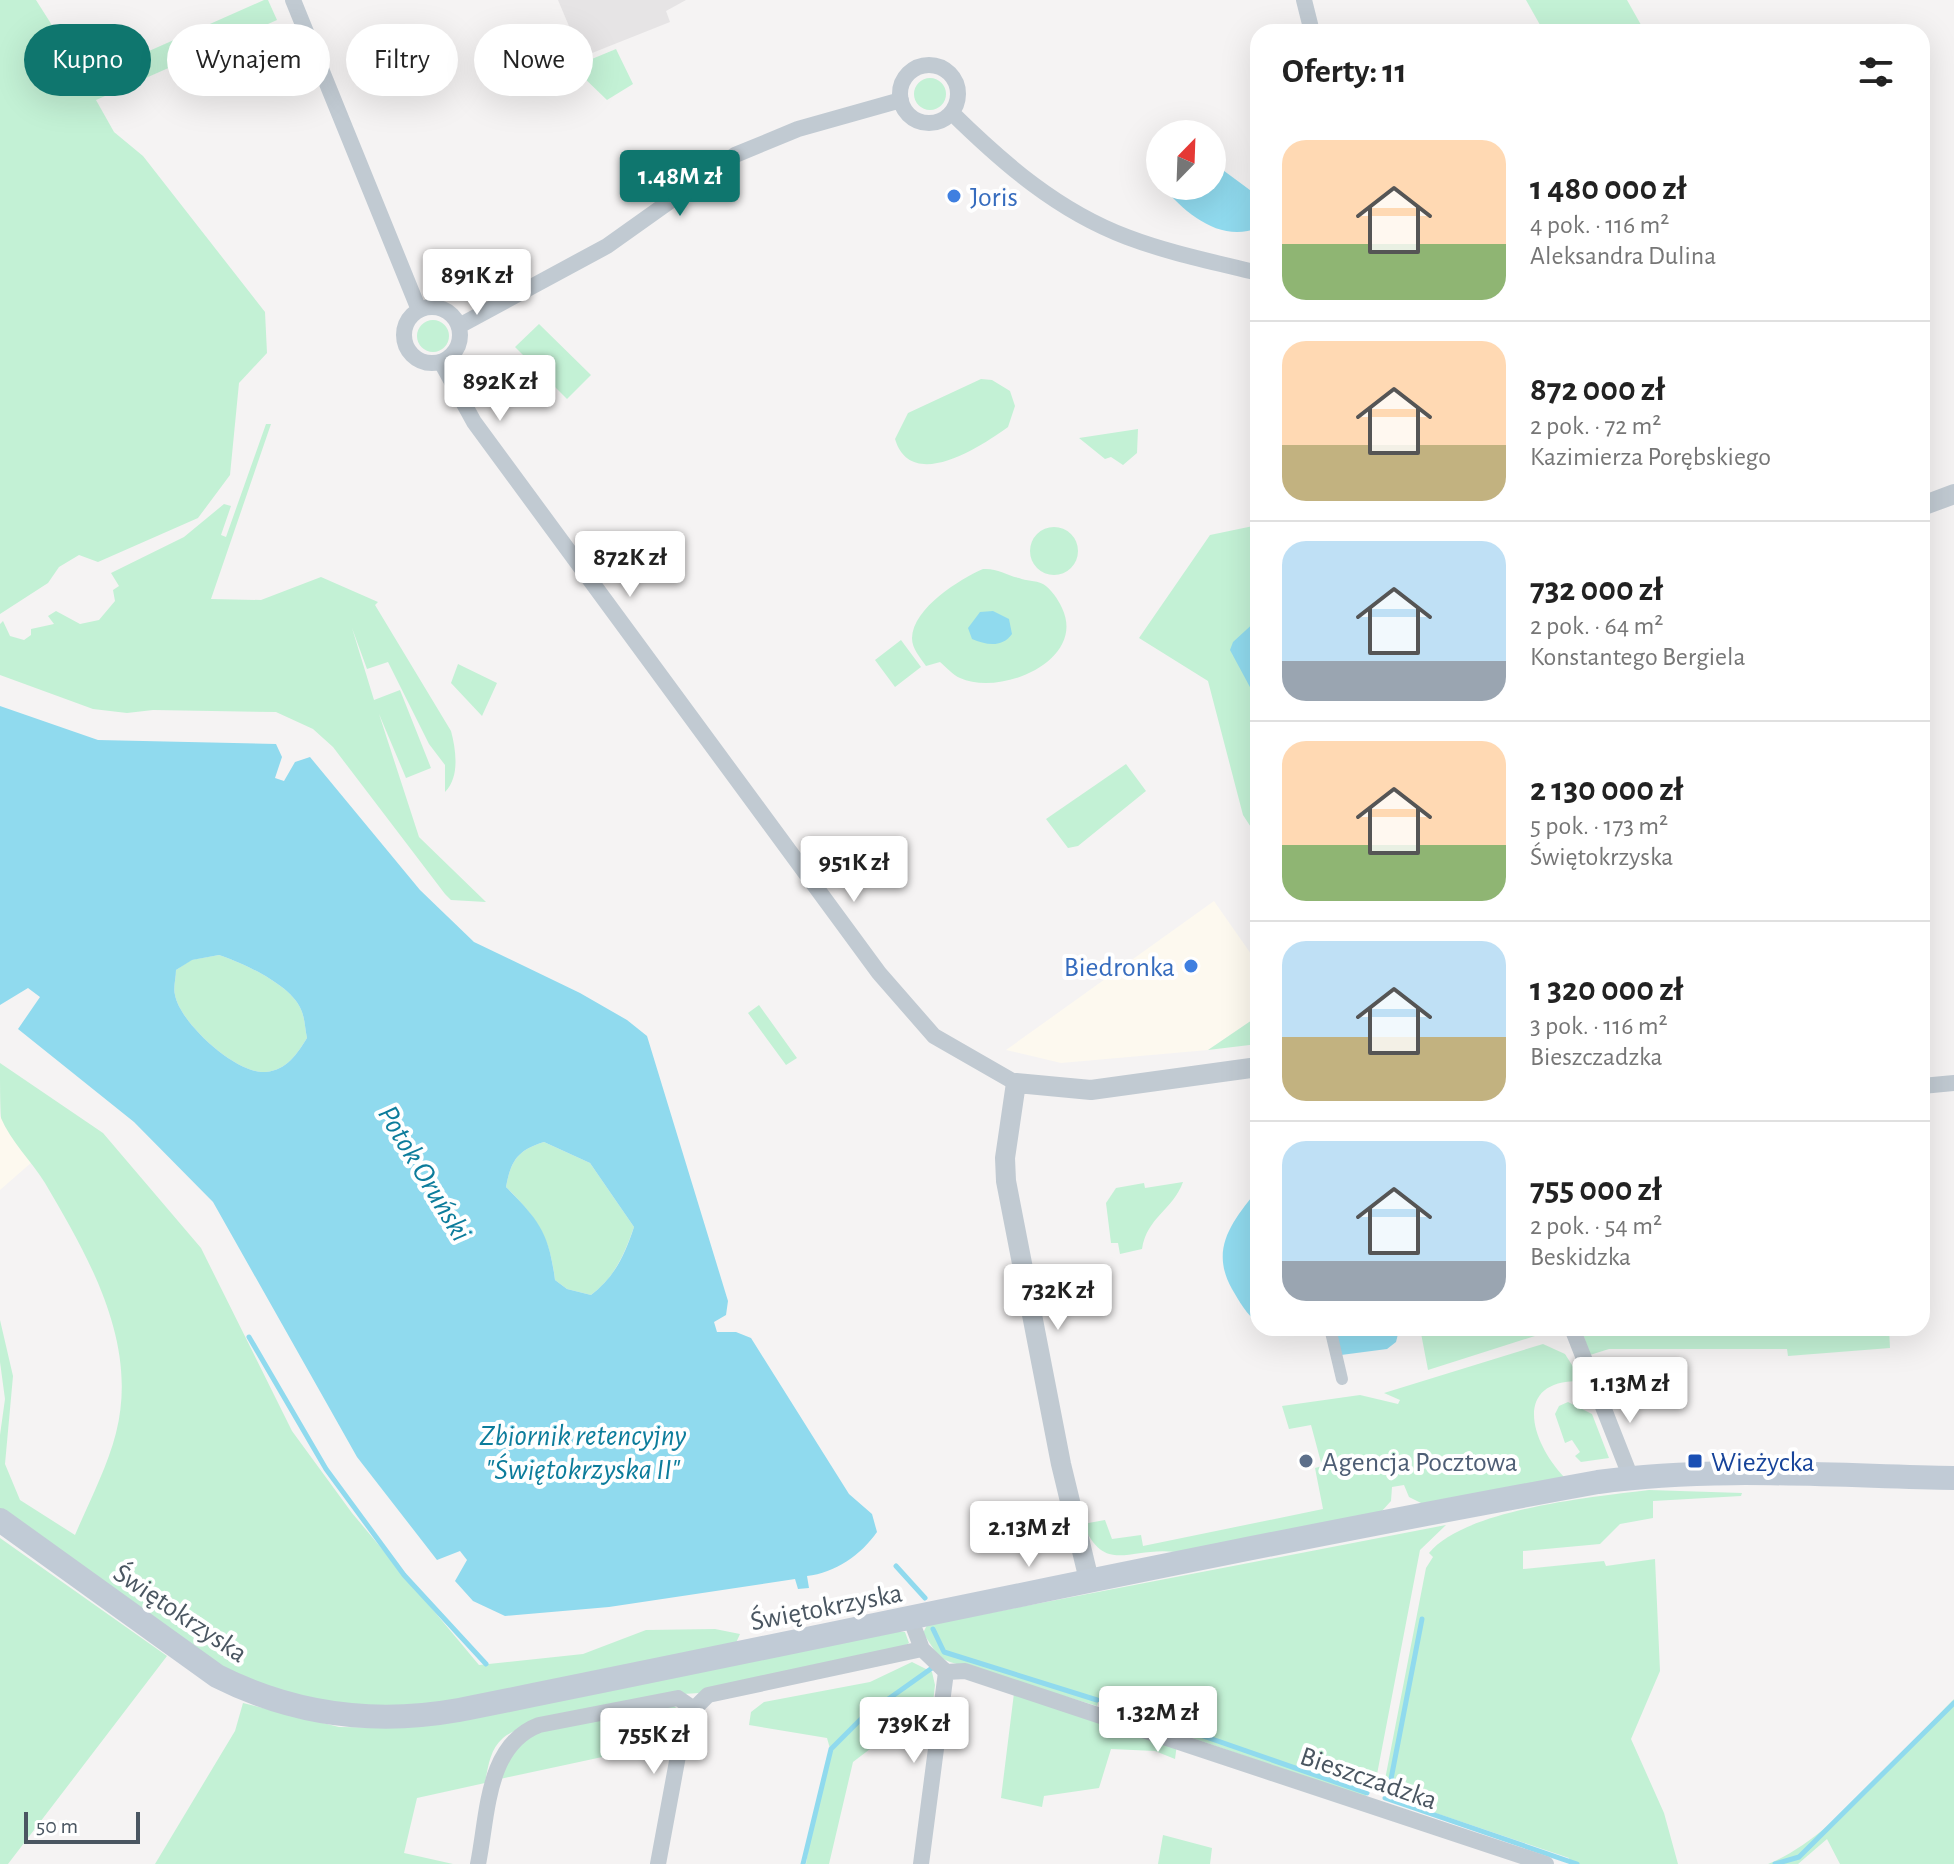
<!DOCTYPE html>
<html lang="pl">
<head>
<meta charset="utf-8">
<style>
	:root { --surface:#fff; --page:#f2f2f2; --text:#222; --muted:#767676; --line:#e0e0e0; --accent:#0f766e }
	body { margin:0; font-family:"Alegreya Sans",sans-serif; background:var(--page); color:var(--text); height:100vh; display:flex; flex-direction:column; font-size:30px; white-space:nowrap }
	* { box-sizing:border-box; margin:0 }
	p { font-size:26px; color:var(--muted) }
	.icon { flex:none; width:44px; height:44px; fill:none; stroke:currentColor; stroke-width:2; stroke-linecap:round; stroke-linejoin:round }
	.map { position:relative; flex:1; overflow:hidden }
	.panel { position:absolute; left:1250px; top:24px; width:680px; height:1312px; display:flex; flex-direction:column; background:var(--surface); border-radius:24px; box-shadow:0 8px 32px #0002 }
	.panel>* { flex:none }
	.guide { position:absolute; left:24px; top:24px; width:760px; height:72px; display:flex; gap:16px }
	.needle { width:52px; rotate:23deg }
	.controls { position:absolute; left:1146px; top:120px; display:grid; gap:16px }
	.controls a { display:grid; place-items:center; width:80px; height:80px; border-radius:50%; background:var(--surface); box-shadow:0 8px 32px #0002; font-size:40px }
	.scale { position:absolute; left:24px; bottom:20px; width:116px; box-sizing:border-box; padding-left:8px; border:4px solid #4a5661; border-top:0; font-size:22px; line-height:28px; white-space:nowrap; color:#4a5661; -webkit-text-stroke:6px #fff; paint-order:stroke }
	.price { position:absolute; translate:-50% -68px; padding:0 18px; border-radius:8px; background:#fff; color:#222; font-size:26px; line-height:52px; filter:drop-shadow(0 2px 4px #0008) }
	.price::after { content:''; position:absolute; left:50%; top:48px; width:24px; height:18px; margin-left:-12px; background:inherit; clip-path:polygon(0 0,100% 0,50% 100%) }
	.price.current { background:var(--accent); color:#fff }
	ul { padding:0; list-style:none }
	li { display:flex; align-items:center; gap:24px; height:200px; padding:0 32px }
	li+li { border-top:2px solid var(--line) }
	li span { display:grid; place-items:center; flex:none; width:224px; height:160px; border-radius:24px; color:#555 }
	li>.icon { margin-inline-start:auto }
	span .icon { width:96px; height:96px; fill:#fffc; stroke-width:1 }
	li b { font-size:34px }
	h2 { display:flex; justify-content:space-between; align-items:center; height:96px; padding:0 32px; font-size:34px }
	.tag { padding:0 28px; border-radius:36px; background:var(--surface); box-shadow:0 8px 32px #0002; font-size:28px; line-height:72px }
	.tag.current { background:var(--accent); color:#fff }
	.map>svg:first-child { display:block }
	.commercial { fill:#fdf9ef }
	.education { fill:#e6e4e5 }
	.green { fill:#c3f1d5 }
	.water { fill:#90daee; fill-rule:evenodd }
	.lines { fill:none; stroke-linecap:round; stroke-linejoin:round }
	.stream { stroke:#90daee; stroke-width:5 }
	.pedestrian { stroke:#c1cad2; stroke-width:12 }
	.minor { stroke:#c1cad2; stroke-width:16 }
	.tertiary { stroke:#c1cad2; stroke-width:20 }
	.secondary { stroke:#c1cbd6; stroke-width:24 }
	.shop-dot { fill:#3f7fe0; stroke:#fff; stroke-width:3 }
	.service-dot { fill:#5c6f8a; stroke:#fff; stroke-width:3 }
	.transit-dot { fill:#1a4fb4; stroke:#fff; stroke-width:3 }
	.labels { text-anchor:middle; stroke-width:8; stroke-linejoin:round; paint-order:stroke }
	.shop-label { font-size:28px; fill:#366cbe; stroke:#fff; text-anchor:start }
	.service-label { font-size:28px; fill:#4e5e75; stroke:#fff; text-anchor:start }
	.transit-label { font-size:28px; fill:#164399; stroke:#fff; text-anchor:start }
	.street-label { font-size:28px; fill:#4a5661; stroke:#fff }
	.water-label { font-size:30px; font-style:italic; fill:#0c7c9b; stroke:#fff }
</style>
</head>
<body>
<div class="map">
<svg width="1954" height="1864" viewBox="0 0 1954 1864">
	<rect width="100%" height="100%" fill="#f5f3f3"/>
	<path class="commercial" d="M 1214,901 L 1258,964 L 1258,1016 L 1208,1050 L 1061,1063 L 1006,1050 Z
		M 0,1116 L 32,1162 L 0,1190 Z"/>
	<path class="education" d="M 558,0 L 686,0 L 666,11 L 670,22 L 582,57 Z"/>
	<path class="green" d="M 0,0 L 36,0 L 86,79 L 264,0 L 268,0 L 277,20 L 96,100 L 114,132 L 143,156 L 265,312 L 267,353 L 239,383 L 230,475 L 198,518 L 98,562 L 79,555 L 59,567 L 48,583 L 0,614 Z
		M 1526,0 L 1627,0 L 1645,32 L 1544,32 Z
		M 616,49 L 633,84 L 607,100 L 580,74 L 587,61 Z
		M914 94a16 16 0 1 1 32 0a16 16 0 1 1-32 0Z
		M417 336a16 16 0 1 1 32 0a16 16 0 1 1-32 0Z
		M 539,324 L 591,375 L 567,399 L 515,347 Z
		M 981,379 L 992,380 L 1010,391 L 1015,406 L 1008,427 C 979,448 911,492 895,439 L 908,413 Z
		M 266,424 L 271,424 L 211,599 L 261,600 L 321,577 L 378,602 L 375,605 L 451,731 C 456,750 460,777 445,792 L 445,765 L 429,744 L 388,662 L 367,669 L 352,628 L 374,700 L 400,690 L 431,768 L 406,778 L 379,714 L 419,837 L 486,902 L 451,900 L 445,894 L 333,747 L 313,729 L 276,712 L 153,710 L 127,713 L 93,709 L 0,675 L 0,624 L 3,621 L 10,636 L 24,640 L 31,635 L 31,629 L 54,624 L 48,616 L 56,611 L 80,624 L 99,620 L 115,601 L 113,590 L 119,586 L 111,573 L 184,537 L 224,504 L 231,506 L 221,535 L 226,537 Z
		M 1138,429 L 1137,453 L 1123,465 L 1111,457 L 1105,459 L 1079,438 Z
		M 1258,525 L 1258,838 L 1243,815 L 1208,681 L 1139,638 L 1210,535 Z
		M1030 551a24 24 0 1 1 48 0a24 24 0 1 1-48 0Z
		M 983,569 C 997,568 1006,575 1019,578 C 1026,581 1035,580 1043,584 C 1051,589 1058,599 1062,608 C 1087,660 1001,697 960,678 C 953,675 946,667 940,662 L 926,666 C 920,657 912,649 912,638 C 913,608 960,579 983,569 Z
		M 901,640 L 921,667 L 895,687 L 875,660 Z
		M 458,664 L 497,683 L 482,716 L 451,683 Z
		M 1126,764 L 1146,791 L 1078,846 L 1068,848 L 1046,819 Z
		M 219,955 C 243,963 294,986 302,1012 C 305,1020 305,1029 307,1038 C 297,1054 287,1070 266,1072 C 237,1075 180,1023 175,995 C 173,988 176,978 176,970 L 191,960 Z
		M 759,1005 L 797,1058 L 786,1065 L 748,1013 Z
		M 1258,1016 L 1258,1044 L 1208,1050 Z
		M 0,1063 L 103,1133 L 201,1248 L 292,1431 L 352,1513 L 479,1665 L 583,1654 L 646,1630 L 715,1629 L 740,1634 L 735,1645 L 425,1707 L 361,1707 L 294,1696 L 242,1679 L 190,1647 L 0,1509 L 0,1435 L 5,1399 L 0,1362 L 0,1320 L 13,1376 L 5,1464 L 20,1500 L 75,1535 C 89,1502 107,1468 116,1433 C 139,1343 89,1258 45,1183 C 32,1162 10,1140 1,1118 C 0,1104 0,1078 0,1063 Z
		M 544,1142 L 590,1163 L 634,1227 C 624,1255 615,1277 591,1295 L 567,1289 L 555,1280 C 550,1236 537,1218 506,1187 C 511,1160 518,1150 544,1142 Z
		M 1183,1182 C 1173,1210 1147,1217 1142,1249 L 1120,1254 L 1118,1243 L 1111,1243 L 1106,1203 L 1116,1188 L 1144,1183 L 1145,1188 Z
		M 1420,1328 L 1560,1328 L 1428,1370 Z
		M 1581,1328 L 1889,1328 L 1890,1348 L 1788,1356 L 1787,1349 L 1609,1349 L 1590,1355 Z
		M 1543,1344 L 1565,1354 L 1582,1381 C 1511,1379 1531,1442 1564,1477 L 1423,1504 L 1409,1497 L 1404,1485 L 1392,1487 L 1391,1501 L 1381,1512 L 1176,1552 C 1130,1546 1105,1576 1083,1524 L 1105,1520 L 1112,1539 L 1141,1535 L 1143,1546 L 1323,1509 L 1315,1468 L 1322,1466 L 1311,1425 L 1289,1429 L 1282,1406 L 1360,1395 L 1398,1404 L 1400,1400 L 1384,1393 Z
		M 1568,1402 L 1592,1414 L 1609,1458 L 1581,1462 L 1575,1456 L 1580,1452 L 1572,1440 L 1565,1443 L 1555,1414 L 1559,1406 Z
		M 1649,1490 L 1742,1493 L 1741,1496 L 1653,1501 L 1653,1518 L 1620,1524 L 1600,1544 L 1523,1551 L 1523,1569 L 1604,1561 L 1606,1566 L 1655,1559 L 1660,1671 L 1631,1739 L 1664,1813 L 1678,1864 L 1570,1864 L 1569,1858 L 1382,1795 L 1426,1568 L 1433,1557 L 1429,1553 C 1465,1509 1593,1497 1649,1490 Z
		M 1446,1525 L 1420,1550 L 1374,1790 L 1370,1790 L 1365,1797 L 1110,1710 L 1114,1691 L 1102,1687 L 1097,1706 L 950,1662 L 939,1657 L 923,1633 L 927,1625 Z
		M 0,1538 L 167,1656 L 8,1864 L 0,1864 Z
		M 893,1631 L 905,1632 L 909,1643 L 898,1650 L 699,1693 C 661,1694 530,1715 503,1738 C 490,1749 488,1767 485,1783 L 417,1798 L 404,1853 L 453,1864 L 155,1864 L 235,1731 L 243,1703 L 339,1727 L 399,1728 Z
		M 912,1662 L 932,1672 L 935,1685 L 931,1720 L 923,1723 L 912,1717 L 853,1762 L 829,1864 L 806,1864 L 814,1813 L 831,1752 L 827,1738 L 749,1725 L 751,1712 L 764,1702 L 870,1682 Z
		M 1014,1693 L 1177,1744 L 1175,1759 L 1155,1751 L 1111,1749 L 1099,1788 L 1044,1796 L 1042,1807 L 1001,1798 Z
		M 1954,1699 L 1954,1864 L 1840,1864 L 1827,1839 L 1798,1864 L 1768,1864 C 1830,1840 1905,1748 1954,1699 Z
		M 669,1703 L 678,1709 L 677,1720 L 611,1736 L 607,1756 L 500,1779 L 504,1760 L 528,1735 Z
		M 1163,1835 L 1212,1848 L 1210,1864 L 1158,1864 Z"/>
	<path class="water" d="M 1212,162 L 1258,196 L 1258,228 C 1221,243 1186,214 1163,187 L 1212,186 Z
		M 993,611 L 1009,619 L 1012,634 C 1002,648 986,645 972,639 L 968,628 L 980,612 Z
		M 1258,619 L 1258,702 L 1230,650 L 1233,642 Z
		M 0,706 L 98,740 L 276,744 L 282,757 L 275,778 L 284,781 L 295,762 L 310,757 L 420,890 L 474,942 L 580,993 L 627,1020 L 647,1036 L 728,1301 L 726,1315 L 714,1322 L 717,1332 L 736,1332 L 751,1338 L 849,1494 L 872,1514 L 877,1532 C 861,1555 835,1573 807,1576 L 809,1588 L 798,1589 L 795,1579 L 609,1607 L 505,1616 L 473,1601 L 455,1581 L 467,1560 L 460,1551 L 437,1560 L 357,1457 L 213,1202 L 134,1122 L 18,1029 L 40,997 L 28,988 L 0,1005 ZM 219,955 C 243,963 294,986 302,1012 C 305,1020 305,1029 307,1038 C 297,1054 287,1070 266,1072 C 237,1075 180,1023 175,995 C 173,988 176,978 176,970 L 192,960 ZM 544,1142 L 590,1163 L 634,1227 C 625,1254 615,1277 591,1295 L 567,1289 L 555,1280 C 549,1233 539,1220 506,1187 C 511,1160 518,1150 544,1142 Z
		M 1258,1189 L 1258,1323 C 1247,1315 1239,1301 1232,1289 C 1209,1248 1233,1221 1258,1189 Z
		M 1335,1328 L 1399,1328 L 1399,1330 L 1396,1342 L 1387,1349 L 1341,1355 Z"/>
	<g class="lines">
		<path class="stream" d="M 249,1337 L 326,1469 L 404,1575 L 486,1664
			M 896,1566 L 925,1598
			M 933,1629 L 944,1652 L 1097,1700
			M 1114,1705 L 1367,1793
			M 1391,1779 L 1422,1619
			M 1385,1798 L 1577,1864
			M 803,1864 L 831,1749 L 863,1717 L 932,1668
			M 1775,1864 L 1799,1857 L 1954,1703"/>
		<path class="pedestrian" d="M 1330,1328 L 1342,1379"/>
		<path class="minor" d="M 293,0 L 419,310
			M 1304,0 L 1312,32
			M900 94a29 29 0 1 1 58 0a29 29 0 1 1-58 0Z
			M 952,113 C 1004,164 1058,211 1127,237 C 1169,253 1214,262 1258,273
			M404 335a28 28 0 1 1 56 0a28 28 0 1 1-56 0Z
			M 459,326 L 607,246 L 735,155 L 798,129 L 901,100
			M 441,362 L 474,422 L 879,973 L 934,1036 L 1016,1083
			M 1922,1086 L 1954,1083
			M 1572,1328 L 1631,1478
			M 911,1620 L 922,1649 L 946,1672
			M 946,1672 L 965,1671 L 1546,1864
			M 478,1864 C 488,1815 486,1745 539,1725 L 678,1698 L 694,1709
			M 658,1864 L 685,1718 L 708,1695 L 922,1649
			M 921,1864 L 946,1672"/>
		<path class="tertiary" d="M 1922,506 L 1954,494
			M 1089,1580 L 1061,1464 L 1006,1181 L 1005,1158 L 1016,1083 L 1091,1090 L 1258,1067"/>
		<path class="secondary" d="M 0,1520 L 217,1676 C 294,1715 375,1725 459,1710 C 839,1634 1217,1551 1598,1482 C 1712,1466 1838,1476 1954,1478"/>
	</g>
	<g class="shop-dot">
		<circle cx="954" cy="196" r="8"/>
		<circle cx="1191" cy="966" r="8"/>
	</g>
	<circle class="service-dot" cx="1306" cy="1461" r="8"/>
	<rect class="transit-dot" x="1687" y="1453" width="16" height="16" rx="4"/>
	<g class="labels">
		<g class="shop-label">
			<text x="970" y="206">Joris</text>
			<text x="1175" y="976" text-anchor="end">Biedronka</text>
		</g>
		<g class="service-label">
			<text x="1322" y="1471">Agencja Pocztowa</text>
		</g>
		<g class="transit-label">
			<text x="1711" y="1471">Wieżycka</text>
		</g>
		<g class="street-label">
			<text transform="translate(826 1606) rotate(-11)" y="10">Świętokrzyska</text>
			<text transform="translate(181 1612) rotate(34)" y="10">Świętokrzyska</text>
			<text transform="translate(1369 1777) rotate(19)" y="10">Bieszczadzka</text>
		</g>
		<g class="water-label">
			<text transform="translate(425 1173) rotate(59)" y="10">Potok Oruński</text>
			<text x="583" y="1445">Zbiornik retencyjny<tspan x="583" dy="34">"Świętokrzyska II"</tspan></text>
		</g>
	</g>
</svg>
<div class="controls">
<a><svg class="needle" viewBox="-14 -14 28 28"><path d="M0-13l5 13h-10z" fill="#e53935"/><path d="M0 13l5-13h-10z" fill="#767676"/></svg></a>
</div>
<div class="scale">50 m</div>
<b class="price current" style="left:680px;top:218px">1.48M zł</b>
<b class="price" style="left:477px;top:317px">891K zł</b>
<b class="price" style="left:500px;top:423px">892K zł</b>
<b class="price" style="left:630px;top:599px">872K zł</b>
<b class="price" style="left:854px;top:904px">951K zł</b>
<b class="price" style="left:1058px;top:1332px">732K zł</b>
<b class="price" style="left:1630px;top:1425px">1.13M zł</b>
<b class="price" style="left:1029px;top:1569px">2.13M zł</b>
<b class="price" style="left:1158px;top:1754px">1.32M zł</b>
<b class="price" style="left:914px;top:1765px">739K zł</b>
<b class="price" style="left:654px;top:1776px">755K zł</b>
<div class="guide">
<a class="tag current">Kupno</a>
<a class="tag">Wynajem</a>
<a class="tag">Filtry</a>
<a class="tag">Nowe</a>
</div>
<section class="panel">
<h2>Oferty: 11<svg class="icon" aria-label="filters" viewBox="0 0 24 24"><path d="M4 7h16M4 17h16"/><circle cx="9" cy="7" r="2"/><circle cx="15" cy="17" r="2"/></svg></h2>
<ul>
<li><span style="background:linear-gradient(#ffd9b3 65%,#8fb573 0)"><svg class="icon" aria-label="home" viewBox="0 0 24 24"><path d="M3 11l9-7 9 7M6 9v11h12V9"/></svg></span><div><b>1 480 000 zł</b><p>4 pok. · 116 m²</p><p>Aleksandra Dulina</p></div></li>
<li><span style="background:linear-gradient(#ffd9b3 65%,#c2b280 0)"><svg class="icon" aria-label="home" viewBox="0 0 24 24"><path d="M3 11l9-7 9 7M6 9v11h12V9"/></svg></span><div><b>872 000 zł</b><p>2 pok. · 72 m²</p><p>Kazimierza Porębskiego</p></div></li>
<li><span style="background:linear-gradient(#bfe0f5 75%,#9aa5b1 0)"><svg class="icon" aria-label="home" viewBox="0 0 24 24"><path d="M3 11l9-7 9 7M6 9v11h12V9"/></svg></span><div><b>732 000 zł</b><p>2 pok. · 64 m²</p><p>Konstantego Bergiela</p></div></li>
<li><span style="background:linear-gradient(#ffd9b3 65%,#8fb573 0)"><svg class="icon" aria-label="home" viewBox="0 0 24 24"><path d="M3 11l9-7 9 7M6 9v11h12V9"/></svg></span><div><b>2 130 000 zł</b><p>5 pok. · 173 m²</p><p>Świętokrzyska</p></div></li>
<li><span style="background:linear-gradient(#bfe0f5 60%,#c2b280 0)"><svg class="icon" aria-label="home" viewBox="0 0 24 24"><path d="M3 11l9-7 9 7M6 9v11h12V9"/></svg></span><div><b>1 320 000 zł</b><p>3 pok. · 116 m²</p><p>Bieszczadzka</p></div></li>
<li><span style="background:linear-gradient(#bfe0f5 75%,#9aa5b1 0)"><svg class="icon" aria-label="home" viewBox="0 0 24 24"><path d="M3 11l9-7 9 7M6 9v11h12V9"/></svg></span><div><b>755 000 zł</b><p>2 pok. · 54 m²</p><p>Beskidzka</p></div></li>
</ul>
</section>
</div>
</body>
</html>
